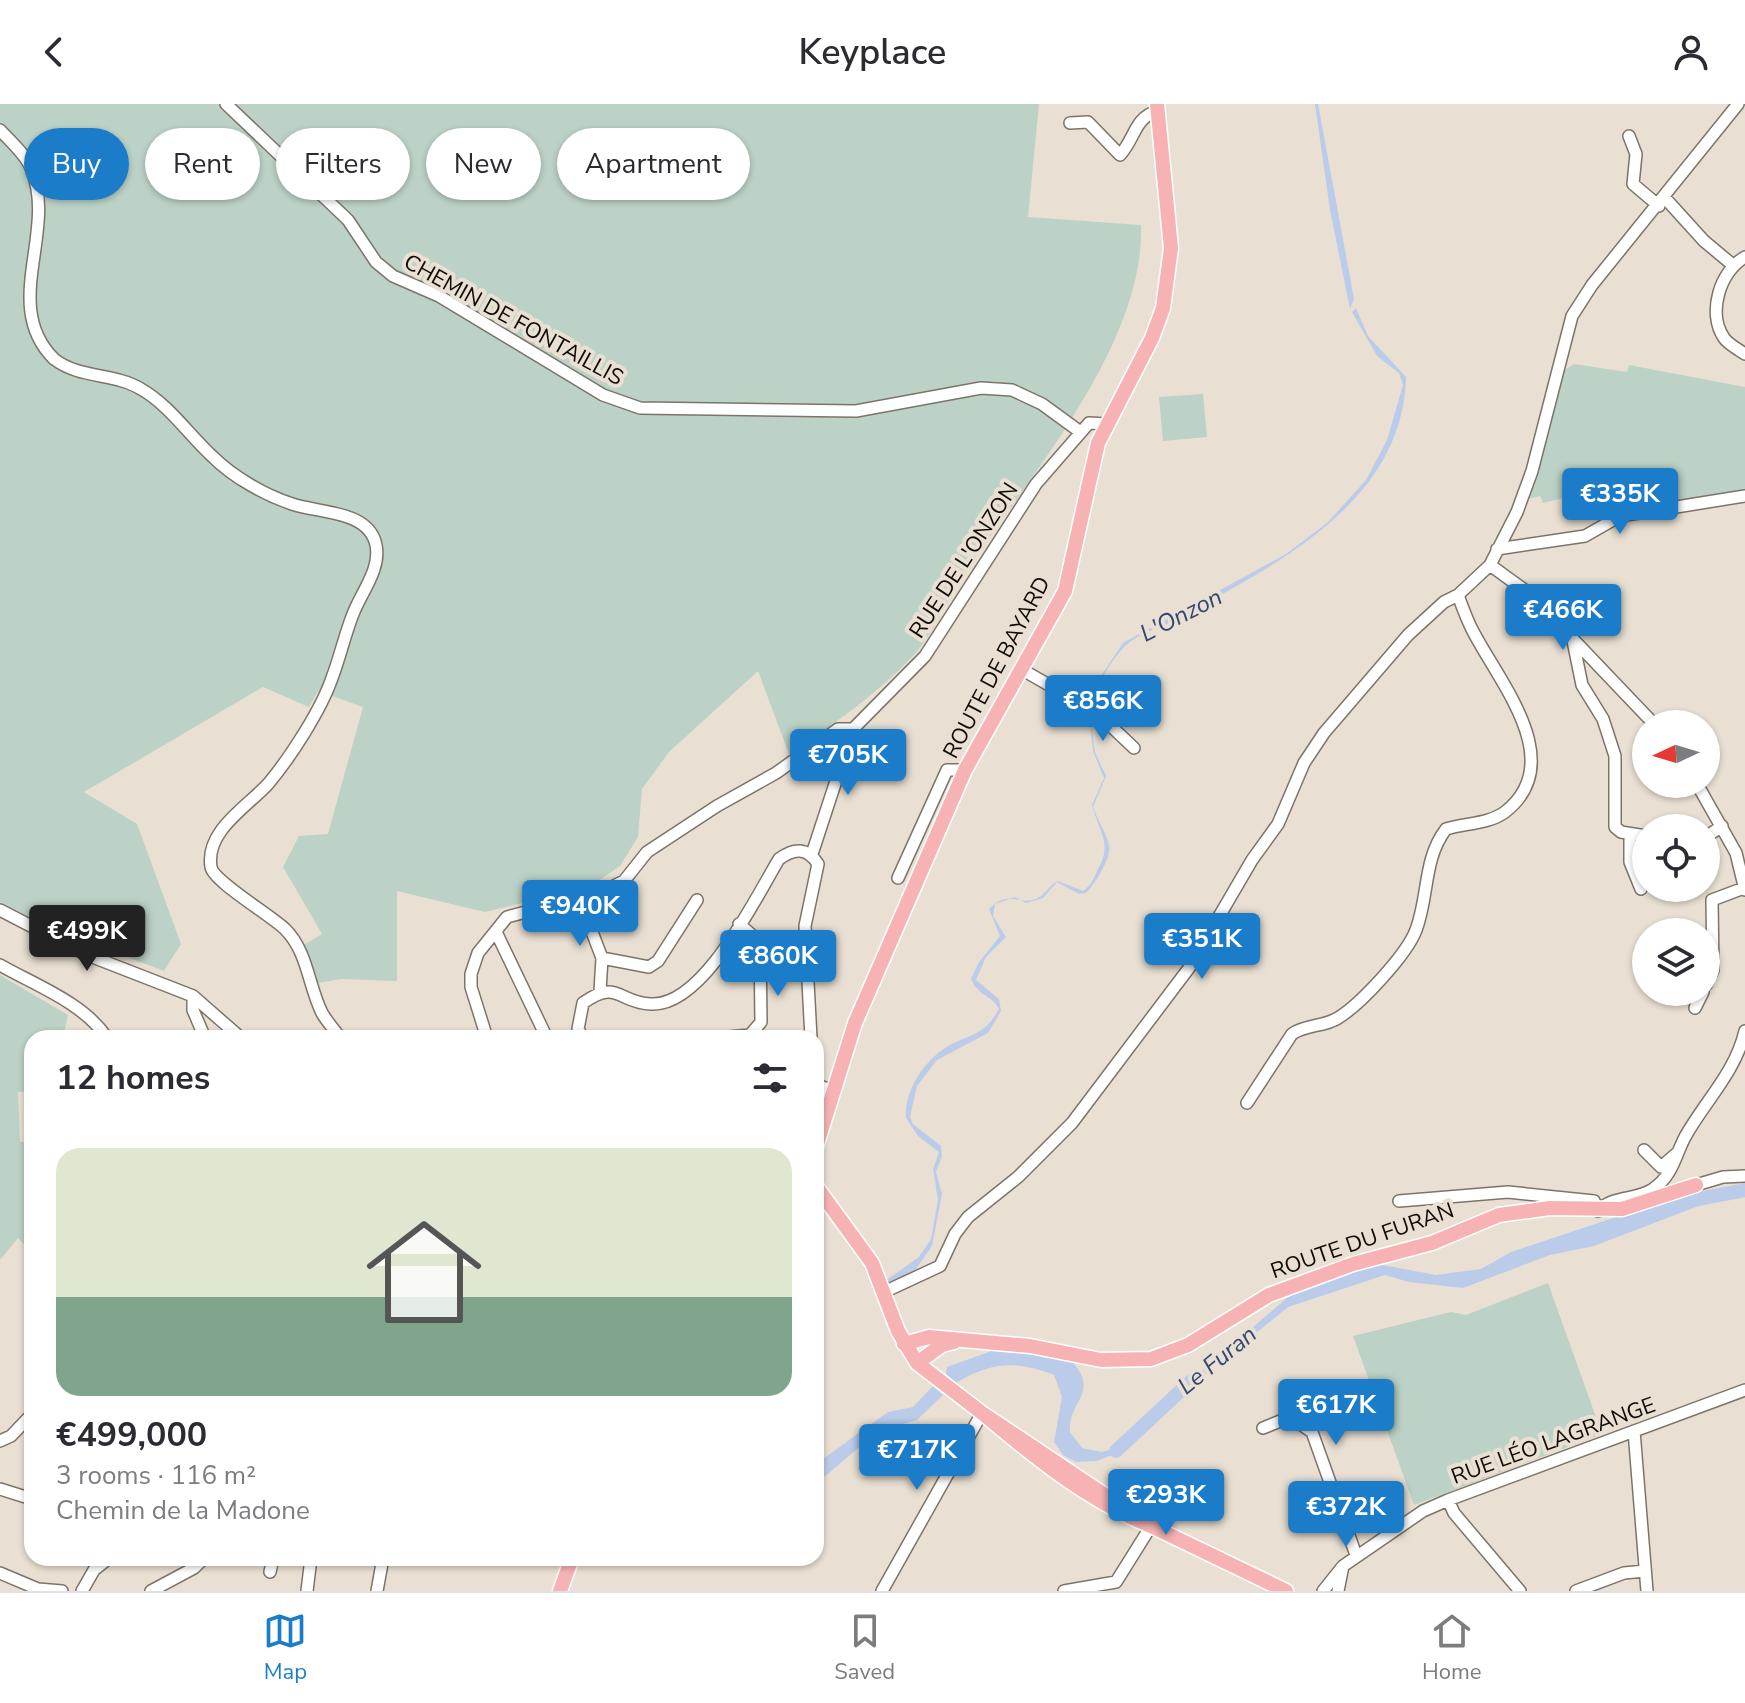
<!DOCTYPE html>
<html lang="en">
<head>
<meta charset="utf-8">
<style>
	:root { --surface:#fff; --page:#f2f2f3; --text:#2b2b33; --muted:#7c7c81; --line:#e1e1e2; --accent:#1b7dc9 }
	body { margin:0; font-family:"Nunito Sans",sans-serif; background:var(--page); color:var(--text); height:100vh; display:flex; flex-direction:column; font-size:30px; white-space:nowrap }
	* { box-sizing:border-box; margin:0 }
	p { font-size:26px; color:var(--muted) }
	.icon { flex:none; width:44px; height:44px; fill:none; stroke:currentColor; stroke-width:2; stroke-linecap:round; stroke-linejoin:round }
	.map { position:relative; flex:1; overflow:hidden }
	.panel { position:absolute; left:24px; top:926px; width:800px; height:536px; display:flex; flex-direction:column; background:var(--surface); border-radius:24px; box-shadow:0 2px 6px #0004 }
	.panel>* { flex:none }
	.guide { position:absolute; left:24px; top:24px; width:800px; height:72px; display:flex; gap:16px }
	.needle { width:52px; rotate:266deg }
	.controls { position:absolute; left:1632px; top:606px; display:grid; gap:16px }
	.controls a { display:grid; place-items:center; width:88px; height:88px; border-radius:50%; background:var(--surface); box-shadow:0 2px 6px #0004; font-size:40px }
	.price { position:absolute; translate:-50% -68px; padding:0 18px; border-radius:8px; background:var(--accent); color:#fff; font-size:26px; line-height:52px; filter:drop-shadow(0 2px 4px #0008) }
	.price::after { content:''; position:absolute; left:50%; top:48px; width:24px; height:18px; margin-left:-12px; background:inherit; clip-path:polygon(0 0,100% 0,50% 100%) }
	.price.current { background:#222; color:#fff }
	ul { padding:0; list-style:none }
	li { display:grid; align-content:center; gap:16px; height:424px; padding:0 32px }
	li span { display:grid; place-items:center; height:248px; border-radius:24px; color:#555 }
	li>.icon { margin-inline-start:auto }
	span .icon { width:144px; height:144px; fill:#fffc; stroke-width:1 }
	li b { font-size:34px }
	h2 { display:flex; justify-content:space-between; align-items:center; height:96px; padding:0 32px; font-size:34px }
	.pill { padding:0 28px; border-radius:36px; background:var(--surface); box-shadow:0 2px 6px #0004; font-size:28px; line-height:72px }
	.pill.current { background:var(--accent); color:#fff }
	header { display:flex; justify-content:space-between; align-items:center; height:104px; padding:0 32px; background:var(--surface); font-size:36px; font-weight:600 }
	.tab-bar { display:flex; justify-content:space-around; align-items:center; height:112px; border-top:2px solid var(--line); background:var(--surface); font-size:22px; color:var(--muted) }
	.tab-bar a { display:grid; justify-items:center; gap:4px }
	.tab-bar .current { color:var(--accent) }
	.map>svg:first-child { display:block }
	.green { fill:#bcd2c6 }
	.water { fill:#bbcbea }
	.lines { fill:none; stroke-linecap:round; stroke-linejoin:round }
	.river { stroke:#bbcbea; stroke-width:14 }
	.minor-casing { stroke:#7c7468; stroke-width:14 }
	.major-casing { stroke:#fff; stroke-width:17 }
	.minor { stroke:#fff; stroke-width:11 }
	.major { stroke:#f7b3b4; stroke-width:14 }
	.labels { text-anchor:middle; stroke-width:8; stroke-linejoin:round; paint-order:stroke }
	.street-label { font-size:22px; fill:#0e0b07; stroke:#e9e0d3 }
	.water-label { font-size:24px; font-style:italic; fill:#334772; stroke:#e9e0d3 }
</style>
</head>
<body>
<header><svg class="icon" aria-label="back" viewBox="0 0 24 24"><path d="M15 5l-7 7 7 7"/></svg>Keyplace<svg class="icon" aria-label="person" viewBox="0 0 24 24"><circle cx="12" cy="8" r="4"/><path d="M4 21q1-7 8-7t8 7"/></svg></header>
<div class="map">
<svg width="1745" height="1487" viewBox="0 0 1745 1487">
	<rect width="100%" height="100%" fill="#e9e0d3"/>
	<path class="green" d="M 0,0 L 1039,0 L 1028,113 L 1141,121 C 1145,238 1032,370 968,464 C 949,491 935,528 913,552 C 876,591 834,620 789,650 L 758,567 L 669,648 L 642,685 L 638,733 L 620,762 L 589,783 L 485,808 L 397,787 L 397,877 L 341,875 L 318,879 L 302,842 L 322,830 L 283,763 L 299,732 L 328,730 L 363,603 L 318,587 L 309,603 L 263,583 L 84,688 L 137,720 L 181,840 L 164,867 L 32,817 L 0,798 Z
		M 1574,260 L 1627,268 L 1629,261 L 1745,283 L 1745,389 L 1630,407 L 1621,380 L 1543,399 L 1540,392 L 1525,396 L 1563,267 Z
		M 1203,290 L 1207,333 L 1163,337 L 1159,293 Z
		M 0,871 L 68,911 L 63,934 L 32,934 L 32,987 L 18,988 L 20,1038 L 32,1038 L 32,1149 L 18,1134 L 0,1156 Z
		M 1548,1179 L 1602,1330 L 1414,1401 L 1353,1232 L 1451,1208 L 1466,1211 Z"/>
	<path class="water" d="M 1315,0 L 1318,0 L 1354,195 L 1350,205 L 1330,106 Z
		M 1356,204 L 1368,232 L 1406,273 C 1403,400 1274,461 1179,514 C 1164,523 1144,527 1130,538 C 1114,550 1093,585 1092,605 L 1089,603 L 1095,581 L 1123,539 L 1286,450 L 1327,419 L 1366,376 L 1387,336 L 1403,281 L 1399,269 L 1377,252 L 1352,208 Z
		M 1089,607 L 1095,648 L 1106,672 L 1093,703 C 1097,714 1107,731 1109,741 C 1112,754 1094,781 1086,789 L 1079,790 L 1057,778 L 1043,794 L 1026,799 L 1015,793 L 995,800 L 993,812 L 1006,833 L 986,853 L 976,876 L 999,895 L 1001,907 L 988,929 L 937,956 L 917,982 L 910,1013 L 913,1020 L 941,1042 L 942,1052 L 936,1068 L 942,1090 L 932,1142 L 916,1165 L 887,1181 L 885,1177 L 919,1153 L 931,1135 L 938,1096 L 933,1065 L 939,1048 L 918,1032 L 906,1014 C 904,988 923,958 945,944 C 969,929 983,934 999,905 C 993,892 978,892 971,875 L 979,858 L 1000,832 L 989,805 C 1009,784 1020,803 1038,794 C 1046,790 1049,781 1058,777 L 1083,787 C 1091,781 1093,776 1097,767 C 1113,739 1100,731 1092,701 L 1104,674 L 1093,647 Z
		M 1697,1086 L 1701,1101 L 1594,1142 L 1550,1151 L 1463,1184 L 1409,1178 L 1385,1171 L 1288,1203 L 1177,1294 L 1127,1345 L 1097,1357 L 1076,1358 L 1063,1351 L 1054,1338 L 1062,1293 L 1054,1271 C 1016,1256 990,1258 956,1279 L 946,1270 L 947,1263 L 997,1245 L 1070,1255 C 1102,1289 1067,1297 1070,1328 L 1082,1344 L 1102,1348 L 1122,1342 L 1171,1293 L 1288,1193 L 1307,1184 L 1377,1160 L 1436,1171 L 1481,1165 L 1511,1148 Z
		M 933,1282 L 943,1291 L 917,1316 L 878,1327 L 816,1380 L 816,1360 L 888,1308 L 913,1303 Z"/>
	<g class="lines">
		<path class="river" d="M 1683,1098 L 1745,1086
			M 1116,1347 L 1191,1277"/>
		<g class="minor-casing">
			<path id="minor" d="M 226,0 L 348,116 L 376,158 L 393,172 L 439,192 L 603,291 L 640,304 L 856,307 L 981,284 L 1012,286 L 1042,300 L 1079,327
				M 1070,19 L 1088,18 L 1120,51 C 1135,35 1134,14 1157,7
				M 0,26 C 10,37 26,51 31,64 C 58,128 0,201 54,255 C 80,275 115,269 141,285 C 169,301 189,331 213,353 C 233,373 265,391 292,400 C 318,409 369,406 376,441 C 381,465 362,487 353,510 C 345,530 340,553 332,574 C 321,606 290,654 268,680 C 247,703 205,727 211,763 C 213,777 269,810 285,825 C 308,848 308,881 322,909 C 327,918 335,926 340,934
				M 1629,32 L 1636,50 L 1633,80 L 1659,102
				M 1665,94 L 1704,137 L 1734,162
				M 1745,153 C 1720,167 1707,209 1724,234 C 1728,240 1739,246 1745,250
				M 1497,445 L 1585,432 L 1620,412 L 1745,392
				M 1490,461 L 1530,490 L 1654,620
				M 1572,532 L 1582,581 L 1603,615 L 1615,652 L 1615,723 L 1621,728 L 1646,732
				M 1021,565 L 1096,608 L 1134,644
				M 1697,680 L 1736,749 L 1745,786
				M 1630,730 L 1630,758 L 1641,785
				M 1706,733 L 1722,722
				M 812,750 L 853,625 L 925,552 L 1036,380 L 1089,319 L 1106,320
				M 898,774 L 947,666 L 965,666
				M 579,794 L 602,854 L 600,887
				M 0,806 L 85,850 L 193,892 L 241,934
				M 497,830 L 544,928
				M 602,854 L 649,863 L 658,857 L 697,796
				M 0,861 C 35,881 84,899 107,934
				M 1706,881 L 1713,866 L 1712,796 L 1744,784
				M 193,892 L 193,906 L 205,934
				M 1695,904 L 1703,888
				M 487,934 L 471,883 L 471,870 L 478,849 L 507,813 L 604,787 L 624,777 L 647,748 L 717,702 L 776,669 L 838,625 L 853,625
				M 583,934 L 578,925 L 583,899 C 618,874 618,899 651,900 C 703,903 755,795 779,755 C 794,744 807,743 818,760 L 805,822 L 811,934
				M 718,934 L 750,931 L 761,918 L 760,838 L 739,820
				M 816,977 L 819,982 L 832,986
				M 1247,999 L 1292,930 C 1307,920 1324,923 1338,914 C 1361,900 1407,850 1416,826 C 1429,792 1423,755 1446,725 C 1465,719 1489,720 1505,708 C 1568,659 1501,580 1475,531 C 1468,519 1463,505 1458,491 L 1490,461 L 1517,408 L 1532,367 L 1572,212 L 1592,181 L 1738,0
				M 1644,1046 L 1661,1063 L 1676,1050
				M 1696,1081 L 1723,1073 L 1745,1072
				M 1399,1097 L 1508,1088 L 1594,1097 L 1598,1107 C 1613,1091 1635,1097 1653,1085 C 1673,1071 1675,1052 1685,1033 C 1705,997 1735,969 1745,927
				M 884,1188 L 940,1162 L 955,1130 L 968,1113 L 1018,1073 L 1072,1019 L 1189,864 L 1252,756 L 1278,720 L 1304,659 L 1324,629 L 1408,531 L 1444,498 L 1458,491
				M 1263,1324 L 1290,1313 L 1312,1328 L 1356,1451
				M 1634,1327 L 1647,1487
				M 0,1337 L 11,1332 L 32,1310
				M 0,1385 L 32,1395
				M 1448,1396 L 1454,1409 L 1520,1487
				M 1343,1462 L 1423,1407 L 1448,1396 L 1745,1286
				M 270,1468 L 273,1454
				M 0,1469 L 38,1485 L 62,1487
				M 82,1487 L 94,1466 L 109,1454
				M 151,1487 L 194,1464 L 204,1454
				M 307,1487 L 311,1454
				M 377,1487 L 383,1454
				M 882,1487 L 982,1309
				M 1064,1487 L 1116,1478 L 1151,1422
				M 1323,1487 L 1343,1462 L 1338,1487
				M 1576,1487 L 1624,1469 L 1645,1467"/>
		</g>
		<g class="major-casing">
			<path id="major" d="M 816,1043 L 855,919 L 965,666 L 1065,487 L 1098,339 L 1152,234 L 1163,204 L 1171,144 L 1157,0
				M 816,1082 L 872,1159 L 898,1227 L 917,1259 L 982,1309 L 1151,1422 C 1088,1397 1033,1352 982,1309
				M 904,1240 L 929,1233 L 1030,1242 L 1101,1256 L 1151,1255 L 1188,1241 L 1269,1191 L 1353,1160 L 1432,1139 L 1499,1111 L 1550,1104 L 1622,1105 L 1696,1081
				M 917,1259 L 942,1241 L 954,1238
				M 1151,1422 L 1286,1487
				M 560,1487 L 572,1454"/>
		</g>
		<use href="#minor" class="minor"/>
		<use href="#major" class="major"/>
	</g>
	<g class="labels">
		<g class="street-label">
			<text transform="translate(514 215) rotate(29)" y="8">CHEMIN DE FONTAILLIS</text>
			<text transform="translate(963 456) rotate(-57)" y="8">RUE DE L'ONZON</text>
			<text transform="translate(996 563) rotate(-62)" y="8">ROUTE DE BAYARD</text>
			<text transform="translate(1362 1136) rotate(-19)" y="8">ROUTE DU FURAN</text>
			<text transform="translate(1553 1336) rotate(-20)" y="8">RUE LÉO LAGRANGE</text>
		</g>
		<g class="water-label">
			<text transform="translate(1181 511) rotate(-27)" y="8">L'Onzon</text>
			<text transform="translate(1217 1256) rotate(-39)" y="8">Le Furan</text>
		</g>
	</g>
</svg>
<div class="controls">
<a><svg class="needle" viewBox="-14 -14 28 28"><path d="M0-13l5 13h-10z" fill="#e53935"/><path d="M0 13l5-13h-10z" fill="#7c7c81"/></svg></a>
<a><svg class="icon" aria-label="locate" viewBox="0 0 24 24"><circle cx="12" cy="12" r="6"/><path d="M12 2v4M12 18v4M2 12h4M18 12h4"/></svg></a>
<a><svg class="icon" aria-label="layers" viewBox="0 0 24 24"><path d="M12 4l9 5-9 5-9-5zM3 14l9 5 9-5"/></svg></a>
</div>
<b class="price" style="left:1620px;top:432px">€335K</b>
<b class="price" style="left:1563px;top:548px">€466K</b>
<b class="price" style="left:1103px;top:639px">€856K</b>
<b class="price" style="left:848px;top:693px">€705K</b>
<b class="price" style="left:580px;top:844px">€940K</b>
<b class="price current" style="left:87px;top:869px">€499K</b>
<b class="price" style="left:1202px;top:877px">€351K</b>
<b class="price" style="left:778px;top:894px">€860K</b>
<b class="price" style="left:1336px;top:1343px">€617K</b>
<b class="price" style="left:917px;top:1388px">€717K</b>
<b class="price" style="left:1166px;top:1433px">€293K</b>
<b class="price" style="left:1346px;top:1445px">€372K</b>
<div class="guide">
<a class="pill current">Buy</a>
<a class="pill">Rent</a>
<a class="pill">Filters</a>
<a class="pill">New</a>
<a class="pill">Apartment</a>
</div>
<section class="panel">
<h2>12 homes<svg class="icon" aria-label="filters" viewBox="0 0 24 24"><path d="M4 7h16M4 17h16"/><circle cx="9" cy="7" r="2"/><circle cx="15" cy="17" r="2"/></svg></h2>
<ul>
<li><span style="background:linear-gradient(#dfe7d0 60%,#7fa58c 0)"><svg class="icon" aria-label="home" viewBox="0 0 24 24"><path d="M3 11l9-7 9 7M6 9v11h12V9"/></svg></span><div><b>€499,000</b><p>3 rooms · 116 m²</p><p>Chemin de la Madone</p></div></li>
</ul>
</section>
</div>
<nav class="tab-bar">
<a class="current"><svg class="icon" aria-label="map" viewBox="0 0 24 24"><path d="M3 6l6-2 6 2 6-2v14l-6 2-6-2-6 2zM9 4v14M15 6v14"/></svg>Map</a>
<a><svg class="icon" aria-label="saved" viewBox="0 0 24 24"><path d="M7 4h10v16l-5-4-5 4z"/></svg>Saved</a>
<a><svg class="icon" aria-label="home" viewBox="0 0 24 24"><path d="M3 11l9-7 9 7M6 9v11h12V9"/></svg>Home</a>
</nav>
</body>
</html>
